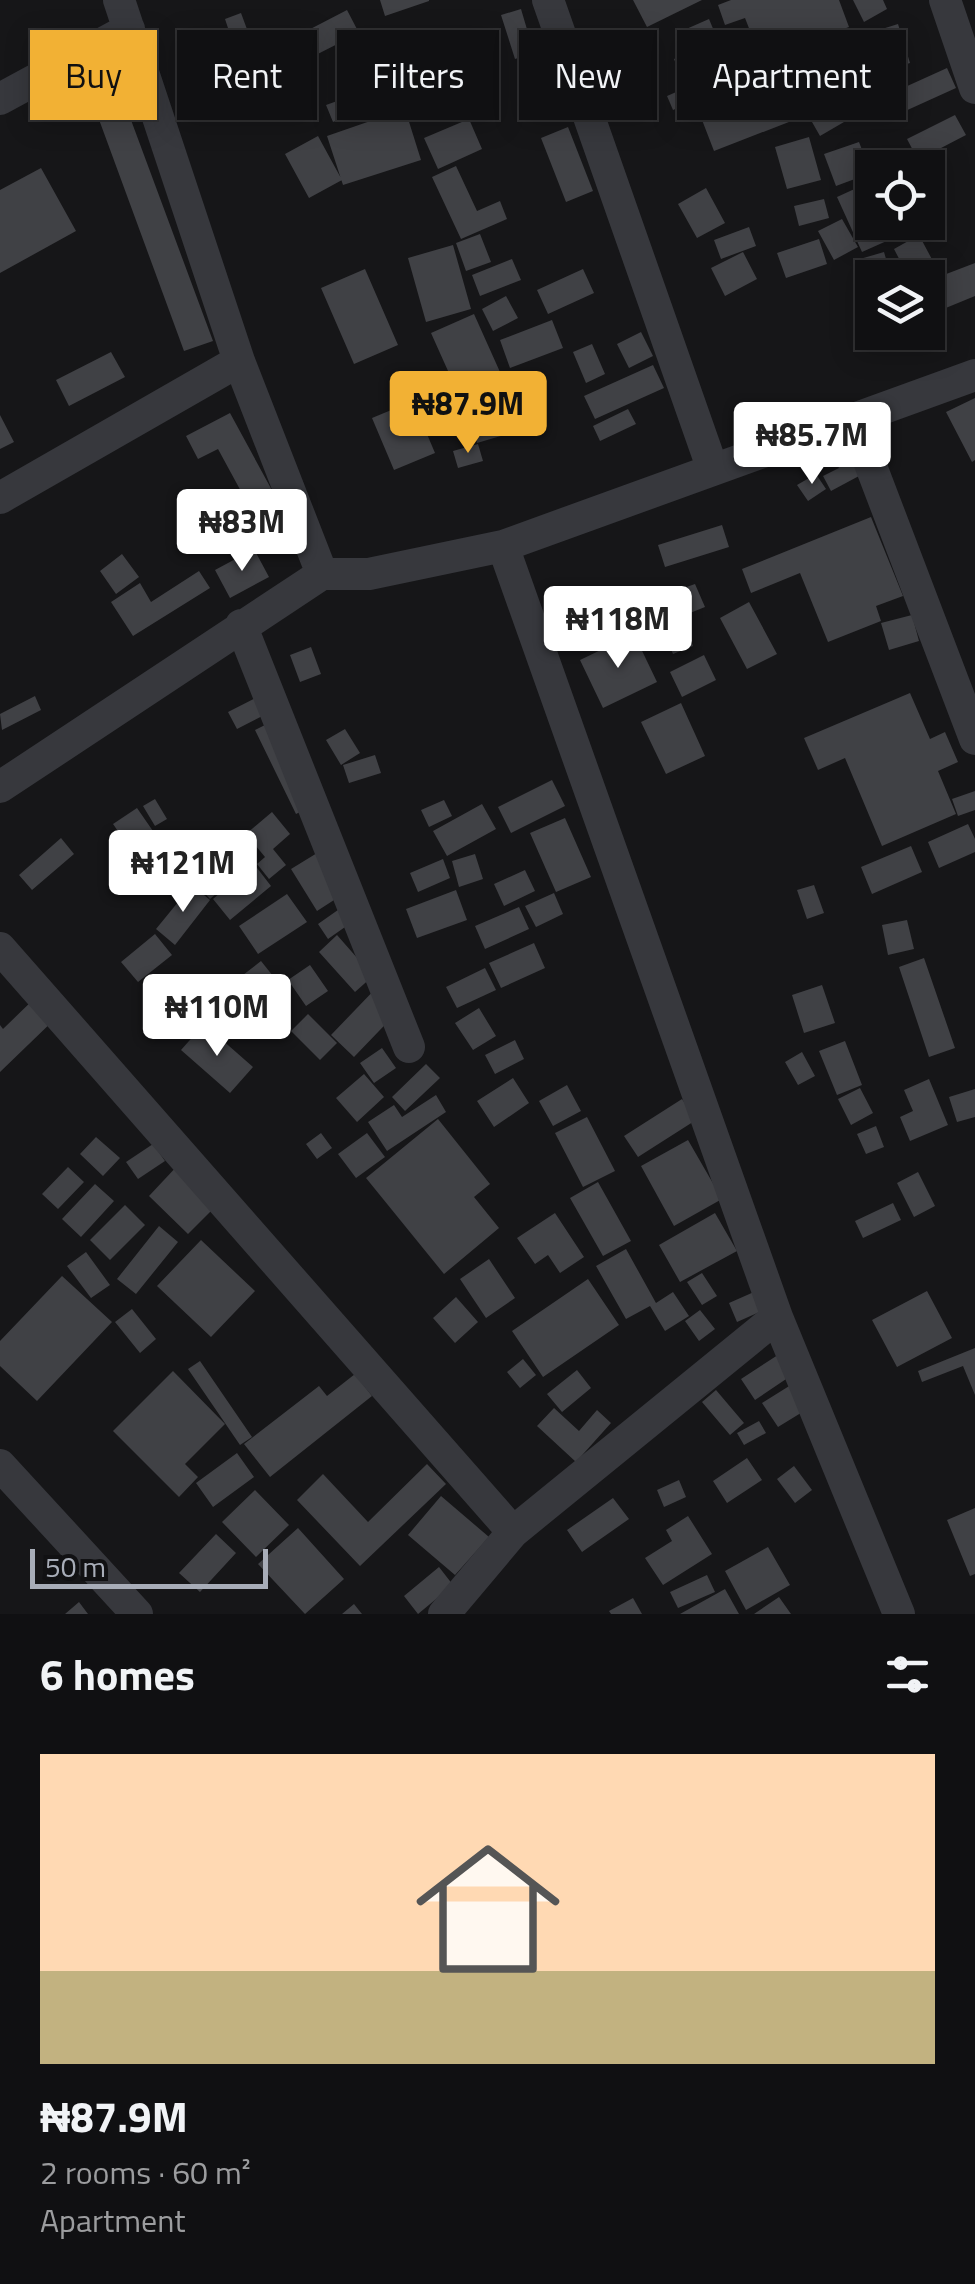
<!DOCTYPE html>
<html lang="en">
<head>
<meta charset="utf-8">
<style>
	:root { --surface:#101012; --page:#1e1e20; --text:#f1f3f6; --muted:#9c9d9f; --line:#303032; --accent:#f2b134 }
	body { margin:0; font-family:"Titillium Web",sans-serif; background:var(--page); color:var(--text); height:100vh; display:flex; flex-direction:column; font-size:38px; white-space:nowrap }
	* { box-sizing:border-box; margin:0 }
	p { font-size:32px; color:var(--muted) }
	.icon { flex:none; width:55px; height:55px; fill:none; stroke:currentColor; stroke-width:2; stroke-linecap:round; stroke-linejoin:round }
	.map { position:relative; height:1614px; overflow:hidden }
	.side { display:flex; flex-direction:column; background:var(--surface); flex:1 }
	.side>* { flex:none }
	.guide { position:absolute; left:30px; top:30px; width:915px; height:90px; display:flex; gap:20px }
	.buttons { position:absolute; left:855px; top:150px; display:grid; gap:20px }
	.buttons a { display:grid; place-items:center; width:90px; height:90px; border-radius:0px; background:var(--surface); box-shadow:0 5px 25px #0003,0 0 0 2px var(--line); font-size:50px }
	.scale { position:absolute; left:30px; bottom:25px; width:238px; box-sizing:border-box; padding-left:10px; border:5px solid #a8adb8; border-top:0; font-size:28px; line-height:35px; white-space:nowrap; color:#a8adb8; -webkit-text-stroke:8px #111113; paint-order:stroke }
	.price { position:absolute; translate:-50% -85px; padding:0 22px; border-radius:10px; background:#fff; color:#222; font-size:32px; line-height:65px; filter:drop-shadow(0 2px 5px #0008) }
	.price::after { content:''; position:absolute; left:50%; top:60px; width:30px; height:22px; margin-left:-15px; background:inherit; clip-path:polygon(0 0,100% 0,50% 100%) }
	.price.selected { background:var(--accent); color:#111 }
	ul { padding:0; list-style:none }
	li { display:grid; align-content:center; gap:20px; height:530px; padding:0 40px }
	li span { display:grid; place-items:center; height:310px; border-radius:0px; color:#555 }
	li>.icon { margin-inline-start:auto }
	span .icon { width:180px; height:180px; fill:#fffc; stroke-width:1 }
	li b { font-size:42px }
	h2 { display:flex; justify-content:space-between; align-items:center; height:120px; padding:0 40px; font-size:42px }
	.pill { padding:0 35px; border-radius:0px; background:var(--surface); box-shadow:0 5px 25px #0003,0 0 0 2px var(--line); font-size:35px; line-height:90px }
	.pill.selected { background:var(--accent); color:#111 }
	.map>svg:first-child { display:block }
	.building { fill:#404145 }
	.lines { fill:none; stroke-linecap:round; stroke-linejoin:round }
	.street { stroke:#37383d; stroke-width:32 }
</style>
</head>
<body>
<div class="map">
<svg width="975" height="1614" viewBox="0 0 975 1614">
	<rect width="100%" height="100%" fill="#161618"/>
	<path class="building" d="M 380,0 L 429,0 L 429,1 L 385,16 Z
		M 633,0 L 702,0 L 647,27 Z
		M 731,0 L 839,0 L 849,27 L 761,59 L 745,18 L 725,25 L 718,5 Z
		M 853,0 L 883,0 L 887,9 L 864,22 Z
		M 521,9 L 534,53 L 515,59 L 501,15 Z
		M 347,10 L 359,33 L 251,88 L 239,66 Z
		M 241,13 L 251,40 L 234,46 L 225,19 Z
		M 709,19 L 727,62 L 682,80 L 674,59 L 693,51 L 684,30 Z
		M 898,24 L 910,63 L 860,79 L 847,40 Z
		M 379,36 L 393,61 L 373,71 L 360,47 Z
		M 820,43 L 845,102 L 819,113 L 794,55 Z
		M 465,52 L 473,80 L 410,100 L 402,73 Z
		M 391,68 L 401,98 L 333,122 L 326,105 L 368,90 L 364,78 Z
		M 947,68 L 956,88 L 881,122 L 872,102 Z
		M 720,73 L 726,87 L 673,110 L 667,96 Z
		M 118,85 L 213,341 L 184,351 L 90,95 Z
		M 803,88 L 812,113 L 714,151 L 697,107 L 737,92 L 744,111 Z
		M 836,107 L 844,122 L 820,136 L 812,122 Z
		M 405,109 L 421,160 L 343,185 L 327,136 Z
		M 955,115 L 966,135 L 918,160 L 907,139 Z
		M 469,119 L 482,149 L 438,169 L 424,138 Z
		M 568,127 L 593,191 L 566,202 L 541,138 Z
		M 318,136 L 342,180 L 309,198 L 285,154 Z
		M 809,137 L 821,180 L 787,189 L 775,147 Z
		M 859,142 L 871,173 L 836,186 L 824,154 Z
		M 456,166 L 477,211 L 500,201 L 507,219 L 461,239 L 432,177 Z
		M 41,168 L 76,231 L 0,273 L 0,190 Z
		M 872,181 L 872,222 L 906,222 L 909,231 L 862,252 L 837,197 Z
		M 706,188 L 725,223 L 697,238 L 678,204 Z
		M 824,199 L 829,218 L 799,226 L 794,206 Z
		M 842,219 L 858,247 L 834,260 L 818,231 Z
		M 749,227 L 756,246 L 721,259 L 714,240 Z
		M 480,234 L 491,262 L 466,271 L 456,243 Z
		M 919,235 L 935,265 L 909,278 L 894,249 Z
		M 819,239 L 827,264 L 786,278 L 777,253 Z
		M 453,245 L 471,309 L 426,322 L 408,258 Z
		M 743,252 L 757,279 L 725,296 L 711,268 Z
		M 884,252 L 891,276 L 872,278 L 867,282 L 860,259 Z
		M 512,259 L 521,280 L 480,296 L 472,275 Z
		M 975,263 L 975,296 L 936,312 L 928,281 Z
		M 365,269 L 398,345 L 354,364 L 321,288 Z
		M 583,269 L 594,293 L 548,314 L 537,290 Z
		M 506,296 L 518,318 L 493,331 L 482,309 Z
		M 474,314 L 500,372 L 457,391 L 431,333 Z
		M 552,320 L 563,348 L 510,368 L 500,340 Z
		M 641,332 L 653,356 L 629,368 L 617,344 Z
		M 592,344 L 605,374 L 586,383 L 573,352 Z
		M 111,352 L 125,377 L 69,406 L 56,380 Z
		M 653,365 L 664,388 L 595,419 L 584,396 Z
		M 506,379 L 521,430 L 477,443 L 463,392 Z
		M 975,398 L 975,460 L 972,462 L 946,412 Z
		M 413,401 L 435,453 L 394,470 L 372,418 Z
		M 628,409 L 636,424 L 600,441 L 593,426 Z
		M 230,413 L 292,527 L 268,541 L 218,449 L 198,459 L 186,436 Z
		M 0,415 L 14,442 L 0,449 Z
		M 856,438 L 872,469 L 831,491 L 823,476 L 839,468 L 830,452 Z
		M 478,444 L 483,461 L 458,468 L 453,451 Z
		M 816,474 L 826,489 L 808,501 L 797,485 Z
		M 871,517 L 903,596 L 876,606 L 881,621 L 828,642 L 800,573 L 751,593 L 742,569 Z
		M 722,525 L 729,547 L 665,567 L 658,545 Z
		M 254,549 L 269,577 L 230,598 L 215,570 Z
		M 122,554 L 139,577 L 116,594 L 100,571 Z
		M 199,571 L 210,588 L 133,636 L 111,602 L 140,583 L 151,602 Z
		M 695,584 L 705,607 L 670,621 L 661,596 Z
		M 749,602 L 777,654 L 747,669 L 720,618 Z
		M 912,615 L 919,641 L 889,650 L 881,623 Z
		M 683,622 L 693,646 L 673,654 L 663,630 Z
		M 634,634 L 657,682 L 603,708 L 580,660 Z
		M 311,647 L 321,674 L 300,682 L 290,655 Z
		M 704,655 L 716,680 L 682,697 L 670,672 Z
		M 269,691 L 278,708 L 237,729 L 228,712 Z
		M 910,693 L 930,739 L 945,732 L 958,762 L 938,771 L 956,814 L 882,846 L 845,758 L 818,770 L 804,738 Z
		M 35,696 L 41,710 L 2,730 L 0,714 Z
		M 681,703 L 705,756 L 666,774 L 641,722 Z
		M 279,718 L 320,802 L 296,814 L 255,730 Z
		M 345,729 L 360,753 L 341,765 L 326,740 Z
		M 375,755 L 381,773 L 349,783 L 343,765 Z
		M 552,780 L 565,806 L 511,833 L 498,807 Z
		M 975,791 L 975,810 L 958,816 L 952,799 Z
		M 155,799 L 167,819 L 155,826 L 143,806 Z
		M 444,800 L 452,816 L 429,827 L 421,810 Z
		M 482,804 L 496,829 L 447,856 L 433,831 Z
		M 137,808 L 173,860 L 149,876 L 113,824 Z
		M 272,812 L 290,834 L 273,849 L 286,865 L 269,879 L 257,864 L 265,857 L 246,834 Z
		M 565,818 L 591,877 L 556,892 L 530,833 Z
		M 968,824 L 975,839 L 975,852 L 939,868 L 928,842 Z
		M 61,838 L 74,854 L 32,890 L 19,875 Z
		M 911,846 L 922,872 L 872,894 L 861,867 Z
		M 234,850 L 248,866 L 210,899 L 196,883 Z
		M 322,850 L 348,891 L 317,911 L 291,869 Z
		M 475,854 L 483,879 L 459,887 L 452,861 Z
		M 443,859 L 450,878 L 418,892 L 410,873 Z
		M 254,864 L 271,886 L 230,920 L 213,899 Z
		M 525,870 L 535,891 L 504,906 L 494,884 Z
		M 192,885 L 210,900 L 175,945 L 156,929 Z
		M 814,885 L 824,913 L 807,919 L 797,890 Z
		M 456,890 L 467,920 L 417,938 L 406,909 Z
		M 554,893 L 563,914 L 536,927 L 525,906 Z
		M 287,894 L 307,922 L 258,954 L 239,926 Z
		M 345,905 L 355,920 L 328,939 L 318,924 Z
		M 519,907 L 529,929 L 485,949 L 475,926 Z
		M 907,920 L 914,949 L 888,955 L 882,925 Z
		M 155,934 L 172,955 L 138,982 L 121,962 Z
		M 337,935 L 373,976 L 355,992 L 319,952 Z
		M 534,943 L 545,968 L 501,988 L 489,963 Z
		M 924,958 L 955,1048 L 929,1057 L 899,967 Z
		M 261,961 L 277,981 L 258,995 L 243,975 Z
		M 310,965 L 328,991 L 306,1006 L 288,980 Z
		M 485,968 L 496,990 L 457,1008 L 446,987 Z
		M 381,983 L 404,1005 L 354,1057 L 331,1035 Z
		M 822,985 L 835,1023 L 804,1033 L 792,995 Z
		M 38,995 L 58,1016 L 0,1072 L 0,1025 L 3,1029 Z
		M 479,1008 L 496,1036 L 473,1050 L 455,1023 Z
		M 308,1014 L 337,1043 L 320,1060 L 291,1031 Z
		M 204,1024 L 253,1067 L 230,1093 L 181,1050 Z
		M 515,1040 L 524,1059 L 495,1074 L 485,1055 Z
		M 845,1041 L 862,1085 L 837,1095 L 819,1051 Z
		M 382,1048 L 396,1068 L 374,1083 L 360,1063 Z
		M 802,1052 L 815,1076 L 798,1085 L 785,1062 Z
		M 426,1064 L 440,1078 L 405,1111 L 392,1097 Z
		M 364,1074 L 384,1097 L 357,1122 L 336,1098 Z
		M 513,1078 L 529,1103 L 494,1127 L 477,1101 Z
		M 929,1079 L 948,1125 L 910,1141 L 900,1117 L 913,1111 L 904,1090 Z
		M 567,1085 L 581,1111 L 553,1126 L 539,1101 Z
		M 860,1088 L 873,1113 L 851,1125 L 838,1099 Z
		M 975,1089 L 975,1117 L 957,1122 L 949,1097 Z
		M 436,1095 L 446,1112 L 387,1151 L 368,1122 L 394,1105 L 402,1117 Z
		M 682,1099 L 696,1120 L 638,1157 L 624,1136 Z
		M 587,1117 L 615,1171 L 583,1187 L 555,1133 Z
		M 438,1119 L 490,1184 L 474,1197 L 499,1228 L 444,1274 L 366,1178 Z
		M 876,1126 L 884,1147 L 866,1154 L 857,1134 Z
		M 321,1133 L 332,1148 L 317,1159 L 306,1144 Z
		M 367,1133 L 385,1157 L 356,1178 L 338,1154 Z
		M 96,1137 L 120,1158 L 103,1176 L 80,1154 Z
		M 688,1140 L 722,1199 L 674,1226 L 641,1166 Z
		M 153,1144 L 165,1161 L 138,1179 L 126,1162 Z
		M 179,1164 L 219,1203 L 188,1234 L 149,1196 Z
		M 68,1167 L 84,1182 L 58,1209 L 42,1194 Z
		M 918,1172 L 935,1206 L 914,1217 L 897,1183 Z
		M 598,1182 L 631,1241 L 603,1256 L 570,1198 Z
		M 95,1184 L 114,1201 L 81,1237 L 62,1219 Z
		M 893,1203 L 901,1220 L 863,1238 L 855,1221 Z
		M 125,1205 L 145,1225 L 110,1260 L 90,1240 Z
		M 555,1213 L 584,1257 L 560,1273 L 548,1255 L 535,1264 L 517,1238 Z
		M 715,1213 L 737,1251 L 680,1282 L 659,1245 Z
		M 159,1226 L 178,1242 L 136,1294 L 117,1279 Z
		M 201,1240 L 255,1291 L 211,1337 L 157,1286 Z
		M 626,1249 L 656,1303 L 673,1292 L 689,1316 L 665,1331 L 650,1306 L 626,1319 L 596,1266 Z
		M 86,1252 L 110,1285 L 91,1298 L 67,1266 Z
		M 489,1259 L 515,1298 L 486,1318 L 460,1279 Z
		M 702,1273 L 717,1296 L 702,1305 L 687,1282 Z
		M 62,1276 L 112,1322 L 37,1401 L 0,1366 L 0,1341 Z
		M 588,1279 L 619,1325 L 543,1377 L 512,1331 Z
		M 763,1288 L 771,1307 L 737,1322 L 729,1303 Z
		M 927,1291 L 952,1338 L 897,1367 L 872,1320 Z
		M 456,1297 L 478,1322 L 455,1343 L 433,1318 Z
		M 132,1309 L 156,1339 L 140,1353 L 115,1322 Z
		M 700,1310 L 715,1329 L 699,1341 L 685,1321 Z
		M 975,1348 L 975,1395 L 963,1366 L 922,1382 L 918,1371 Z
		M 784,1351 L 798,1371 L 755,1400 L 741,1379 Z
		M 523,1359 L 536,1375 L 520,1388 L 507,1372 Z
		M 200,1361 L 252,1437 L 240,1445 L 188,1369 Z
		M 577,1370 L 591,1388 L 562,1412 L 547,1394 Z
		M 173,1371 L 225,1424 L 185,1464 L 198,1477 L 179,1497 L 113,1431 Z
		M 355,1374 L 372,1396 L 270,1477 L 244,1444 L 319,1386 L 327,1396 Z
		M 794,1383 L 809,1408 L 778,1427 L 762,1403 Z
		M 716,1390 L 744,1423 L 730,1435 L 702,1402 Z
		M 554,1408 L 579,1431 L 597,1410 L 611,1423 L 576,1462 L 537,1426 Z
		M 759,1421 L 766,1433 L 744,1445 L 737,1433 Z
		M 237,1453 L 254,1477 L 213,1507 L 196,1483 Z
		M 747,1458 L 762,1480 L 727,1503 L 713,1481 Z
		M 427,1464 L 446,1484 L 360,1566 L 297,1500 L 323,1474 L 368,1522 Z
		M 794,1466 L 812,1490 L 795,1503 L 777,1479 Z
		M 679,1480 L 686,1497 L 664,1507 L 657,1490 Z
		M 255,1490 L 289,1525 L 256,1557 L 222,1522 Z
		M 441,1496 L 489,1537 L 455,1575 L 408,1535 Z
		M 613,1498 L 629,1519 L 582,1552 L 567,1530 Z
		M 975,1508 L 975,1574 L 970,1576 L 947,1520 Z
		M 688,1516 L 712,1554 L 663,1585 L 645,1558 L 672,1541 L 666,1530 Z
		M 298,1528 L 344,1579 L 305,1614 L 258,1564 Z
		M 216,1534 L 236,1553 L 200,1592 L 179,1573 Z
		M 768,1547 L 790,1585 L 746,1610 L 725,1571 Z
		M 439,1567 L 453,1585 L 418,1614 L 404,1596 Z
		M 707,1575 L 715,1592 L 678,1608 L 670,1592 Z
		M 725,1589 L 739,1614 L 680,1614 Z
		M 779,1597 L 791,1614 L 754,1614 Z
		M 633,1598 L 642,1614 L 611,1614 L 609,1611 Z
		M 79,1602 L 88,1614 L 65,1614 Z
		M 354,1604 L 362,1614 L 342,1614 Z"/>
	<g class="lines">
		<path class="street" d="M 119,0 L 239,361 L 322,574
			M 548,0 L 713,470
			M 945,0 L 975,88
			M 0,99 L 129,29
			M 853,419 L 975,739
			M 0,498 L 239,361
			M 503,546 L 777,1317 L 899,1614
			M 241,625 L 409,1047
			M 0,787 L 322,574 L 369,574 L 503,546 L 975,375
			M 0,948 L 513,1532
			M 0,1465 L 137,1614
			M 444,1614 L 513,1532 L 777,1317"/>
	</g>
</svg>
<div class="buttons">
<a><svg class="icon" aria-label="locate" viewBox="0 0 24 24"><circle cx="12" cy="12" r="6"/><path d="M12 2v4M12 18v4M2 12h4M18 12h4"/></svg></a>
<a><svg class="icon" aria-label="layers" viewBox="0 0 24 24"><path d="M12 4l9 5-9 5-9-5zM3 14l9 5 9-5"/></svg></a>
</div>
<div class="scale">50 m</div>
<b class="price selected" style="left:468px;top:456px">₦87.9M</b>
<b class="price" style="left:812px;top:487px">₦85.7M</b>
<b class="price" style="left:242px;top:574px">₦83M</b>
<b class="price" style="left:618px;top:671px">₦118M</b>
<b class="price" style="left:183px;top:915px">₦121M</b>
<b class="price" style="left:217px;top:1059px">₦110M</b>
<div class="guide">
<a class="pill selected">Buy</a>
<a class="pill">Rent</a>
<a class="pill">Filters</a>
<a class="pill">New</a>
<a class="pill">Apartment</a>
</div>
</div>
<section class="side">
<h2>6 homes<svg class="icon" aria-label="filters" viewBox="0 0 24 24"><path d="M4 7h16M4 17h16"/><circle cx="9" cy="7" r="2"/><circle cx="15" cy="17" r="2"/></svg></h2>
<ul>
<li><span style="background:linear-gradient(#ffd9b3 70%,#c2b280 0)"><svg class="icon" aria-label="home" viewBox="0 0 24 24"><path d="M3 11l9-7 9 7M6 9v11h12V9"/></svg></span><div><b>₦87.9M</b><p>2 rooms · 60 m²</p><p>Apartment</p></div></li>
</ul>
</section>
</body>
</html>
